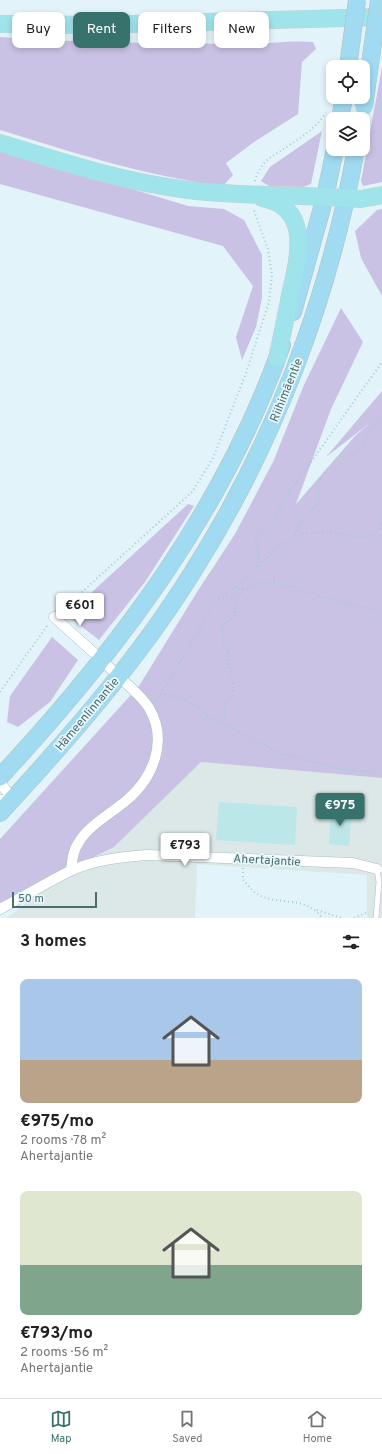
<!DOCTYPE html>
<html lang="en">
<head>
<meta charset="utf-8">
<style>
	:root { --surface:#fff; --page:#f6f6f6; --text:#202124; --muted:#757577; --line:#e0e0e0; --accent:#37726c }
	body { margin:0; font-family:Overpass,sans-serif; background:var(--page); color:var(--text); height:100vh; display:flex; flex-direction:column; font-size:15px; white-space:nowrap }
	* { box-sizing:border-box; margin:0 }
	p { font-size:13px; color:var(--muted) }
	.icon { flex:none; width:22px; height:22px; fill:none; stroke:currentColor; stroke-width:2; stroke-linecap:round; stroke-linejoin:round }
	.map { position:relative; height:918px; overflow:hidden }
	.details { display:flex; flex-direction:column; background:var(--surface); flex:1 }
	.details>* { flex:none }
	.hud { position:absolute; left:12px; top:12px; width:358px; height:36px; display:flex; gap:8px }
	.fabs { position:absolute; left:326px; top:60px; display:grid; gap:8px }
	.fabs a { display:grid; place-items:center; width:44px; height:44px; border-radius:8px; background:var(--surface); box-shadow:0 2px 6px #0003; font-size:20px }
	.scale { position:absolute; left:12px; bottom:10px; width:85px; box-sizing:border-box; padding-left:4px; border:2px solid #4b6d6d; border-top:0; font-size:11px; line-height:14px; white-space:nowrap; color:#4b6d6d; -webkit-text-stroke:3px #e7f7fc; paint-order:stroke }
	.price { position:absolute; translate:-50% -34px; padding:0 9px; border-radius:4px; background:#fff; color:#222; font-size:13px; line-height:26px; filter:drop-shadow(0 1px 2px #0008) }
	.price::after { content:''; position:absolute; left:50%; top:24px; width:12px; height:9px; margin-left:-6px; background:inherit; clip-path:polygon(0 0,100% 0,50% 100%) }
	.price.active { background:var(--accent); color:#fff }
	ul { padding:0; list-style:none }
	li { display:grid; align-content:center; gap:8px; height:212px; padding:0 20px }
	li span { display:grid; place-items:center; height:124px; border-radius:8px; color:#555 }
	li>.icon { margin-inline-start:auto }
	span .icon { width:72px; height:72px; fill:#fffc; stroke-width:1 }
	li b { font-size:17px }
	h2 { display:flex; justify-content:space-between; align-items:center; height:48px; padding:0 20px; font-size:17px }
	.chip { padding:0 14px; border-radius:8px; background:var(--surface); box-shadow:0 2px 6px #0003; font-size:14px; line-height:36px }
	.chip.active { background:var(--accent); color:#fff }
	.tab-bar { display:flex; justify-content:space-around; align-items:center; height:56px; border-top:1px solid var(--line); background:var(--surface); font-size:11px; color:var(--muted) }
	.tab-bar a { display:grid; justify-items:center; gap:2px }
	.tab-bar .active { color:var(--accent) }
	.map>svg:first-child { display:block }
	.industrial { fill:#dce7e8 }
	.green { fill:#cac2e4 }
	.building { fill:#bbe7e8 }
	.lines { fill:none; stroke-linecap:round; stroke-linejoin:round }
	.service-casing { stroke:#a5c0c3; stroke-width:6 }
	.minor-casing { stroke:#a5c0c3; stroke-width:11 }
	.primary-casing { stroke:#b0bfbf; stroke-width:18 }
	.trunk-casing { stroke:#c5d0d0; stroke-width:18 }
	.path { stroke:#a0cdcf; stroke-width:2; stroke-dasharray:1 3; stroke-linecap:butt }
	.service { stroke:#fff; stroke-width:5 }
	.minor { stroke:#fff; stroke-width:10 }
	.primary { stroke:#a1dbf1; stroke-width:17 }
	.trunk { stroke:#a0e4eb; stroke-width:17 }
	.primary-bridge-casing { stroke:#b0bfbf; stroke-width:18; stroke-linecap:butt }
	.primary-bridge { stroke:#a1dbf1; stroke-width:17 }
	.labels { text-anchor:middle; stroke-width:3.5; stroke-linejoin:round; paint-order:stroke }
	.street-label { font-size:12px; fill:#4b6d6d; stroke:#e7f7fc }
</style>
</head>
<body>
<div class="map">
<svg width="382" height="918" viewBox="0 0 382 918">
	<rect width="100%" height="100%" fill="#e2f3f9"/>
	<path class="industrial" d="M 201,762 L 382,778 L 382,918 L 367,918 L 367,875 L 197,864 L 195,918 L 7,918 L 91,854 Z"/>
	<path class="green" d="M 0,37 C 81,43 162,43 244,44 C 267,44 290,40 313,42 L 316,49 L 302,62 L 298,114 L 254,142 L 226,163 L 233,175 L 223,186 C 146,176 74,153 0,130 Z
		M 382,67 L 382,182 L 363,186 L 361,181 Z
		M 322,131 L 311,184 L 303,187 L 269,186 L 261,181 L 270,167 Z
		M 0,149 L 188,206 L 224,209 L 244,220 L 262,255 L 262,298 L 256,327 L 242,360 L 236,337 L 253,286 L 223,246 L 0,184 Z
		M 382,209 L 382,296 L 361,258 L 355,231 L 377,210 Z
		M 341,308 L 363,342 L 331,409 L 296,504 L 355,436 L 370,423 L 326,457 L 382,391 L 382,778 L 201,762 L 114,847 L 0,903 L 0,839 L 139,686 L 197,592 L 235,534 L 273,462 L 304,385 Z
		M 188,504 L 194,506 L 145,582 L 99,640 L 67,615 Z
		M 52,637 L 78,660 L 50,702 L 18,727 L 7,722 L 10,696 Z"/>
	<path class="building" d="M 219,802 L 297,807 L 295,845 L 216,840 Z
		M 331,808 L 352,809 L 349,846 L 329,844 Z"/>
	<g class="lines">
		<g class="service-casing">
			<path id="service" d="M 376,918 L 379,882 L 377,869 L 382,870"/>
		</g>
		<g class="minor-casing">
			<path id="minor" d="M 54,617 L 93,652
				M 109,667 L 112,670
				M 0,783 L 9,794 L 11,801 L 0,800
				M 71,871 C 72,861 73,850 79,842 C 88,826 113,812 127,800 C 154,777 168,740 149,708 C 143,698 134,691 126,683
				M 0,909 C 23,897 46,883 70,871 C 94,860 121,857 147,855 L 353,863 L 377,869"/>
		</g>
		<g class="primary-casing">
			<path id="primary" d="M 340,119 L 344,97
				M 293,312 L 325,197 L 335,149
				M 0,777 C 118,650 224,510 282,345
				M 0,813 C 69,738 138,660 192,573 C 274,444 329,299 356,149"/>
		</g>
		<g class="trunk-casing">
			<path id="trunk" d="M 0,24 L 94,25 L 382,17
				M 0,143 C 61,162 124,182 188,190 C 245,197 303,194 361,199 L 382,195
				M 262,198 C 313,208 298,259 290,295 C 286,316 282,337 277,358"/>
		</g>
		<path class="path" d="M 332,89 L 333,80
			M 255,181 C 261,159 274,156 291,144 C 304,136 317,126 326,113
			M 295,534 L 335,532 L 356,537 L 368,537 L 378,531 L 382,524
			M 257,567 L 259,554 L 255,541 L 257,537 L 271,524 L 289,493 L 382,362
			M 274,582 L 274,575
			M 234,588 L 243,589
			M 219,599 L 251,574 L 278,547 L 288,542 L 295,534 L 304,517 L 318,504 L 318,485 L 326,470 L 336,468 L 349,455 L 357,452 L 362,447 L 366,438 L 375,425 L 382,418
			M 61,611 L 192,492 L 213,458 L 246,373 L 269,302 L 272,275 L 268,249 L 253,208
			M 0,692 L 47,626
			M 161,694 C 177,696 199,703 207,716 L 282,754 L 335,768 L 382,773
			M 155,700 L 161,694 L 214,604 L 219,599 L 236,598 L 245,589 L 264,582 L 271,582 L 284,586 L 294,587 L 299,592 L 311,593 L 353,606 L 371,608 L 382,616
			M 221,724 L 225,714 L 225,704 L 233,696 L 233,681 L 227,659 L 228,652 L 224,648 L 222,626 L 234,617 L 236,602 L 234,599
			M 243,868 L 243,880 C 247,884 251,890 256,893 C 276,907 305,894 322,918
			M 317,910 L 342,918
			M 354,918 L 368,912"/>
		<use href="#service" class="service"/>
		<use href="#minor" class="minor"/>
		<use href="#primary" class="primary"/>
		<use href="#trunk" class="trunk"/>
		<g class="primary-bridge-casing">
			<path id="primary-bridge" d="M 348,67 L 357,0
				M 364,107 L 379,0"/>
		</g>
		<use href="#primary-bridge" class="primary-bridge"/>
	</g>
	<g class="labels">
		<g class="street-label">
			<text transform="translate(286 390) rotate(-68)" y="4">Riihimäentie</text>
			<text transform="translate(87 714) rotate(-50)" y="4">Hämeenlinnantie</text>
			<text transform="translate(267 860) rotate(3)" y="4">Ahertajantie</text>
		</g>
	</g>
</svg>
<div class="fabs">
<a><svg class="icon" aria-label="locate" viewBox="0 0 24 24"><circle cx="12" cy="12" r="6"/><path d="M12 2v4M12 18v4M2 12h4M18 12h4"/></svg></a>
<a><svg class="icon" aria-label="layers" viewBox="0 0 24 24"><path d="M12 4l9 5-9 5-9-5zM3 14l9 5 9-5"/></svg></a>
</div>
<div class="scale">50 m</div>
<b class="price" style="left:80px;top:627px">€601</b>
<b class="price active" style="left:340px;top:827px">€975</b>
<b class="price" style="left:185px;top:867px">€793</b>
<div class="hud">
<a class="chip">Buy</a>
<a class="chip active">Rent</a>
<a class="chip">Filters</a>
<a class="chip">New</a>
</div>
</div>
<section class="details">
<h2>3 homes<svg class="icon" aria-label="filters" viewBox="0 0 24 24"><path d="M4 7h16M4 17h16"/><circle cx="9" cy="7" r="2"/><circle cx="15" cy="17" r="2"/></svg></h2>
<ul>
<li><span style="background:linear-gradient(#a9c7e8 65%,#b9a48a 0)"><svg class="icon" aria-label="home" viewBox="0 0 24 24"><path d="M3 11l9-7 9 7M6 9v11h12V9"/></svg></span><div><b>€975/mo</b><p>2 rooms · 78 m²</p><p>Ahertajantie</p></div></li>
<li><span style="background:linear-gradient(#dfe7d0 60%,#7fa58c 0)"><svg class="icon" aria-label="home" viewBox="0 0 24 24"><path d="M3 11l9-7 9 7M6 9v11h12V9"/></svg></span><div><b>€793/mo</b><p>2 rooms · 56 m²</p><p>Ahertajantie</p></div></li>
</ul>
</section>
<nav class="tab-bar">
<a class="active"><svg class="icon" aria-label="map" viewBox="0 0 24 24"><path d="M3 6l6-2 6 2 6-2v14l-6 2-6-2-6 2zM9 4v14M15 6v14"/></svg>Map</a>
<a><svg class="icon" aria-label="saved" viewBox="0 0 24 24"><path d="M7 4h10v16l-5-4-5 4z"/></svg>Saved</a>
<a><svg class="icon" aria-label="home" viewBox="0 0 24 24"><path d="M3 11l9-7 9 7M6 9v11h12V9"/></svg>Home</a>
</nav>
</body>
</html>
